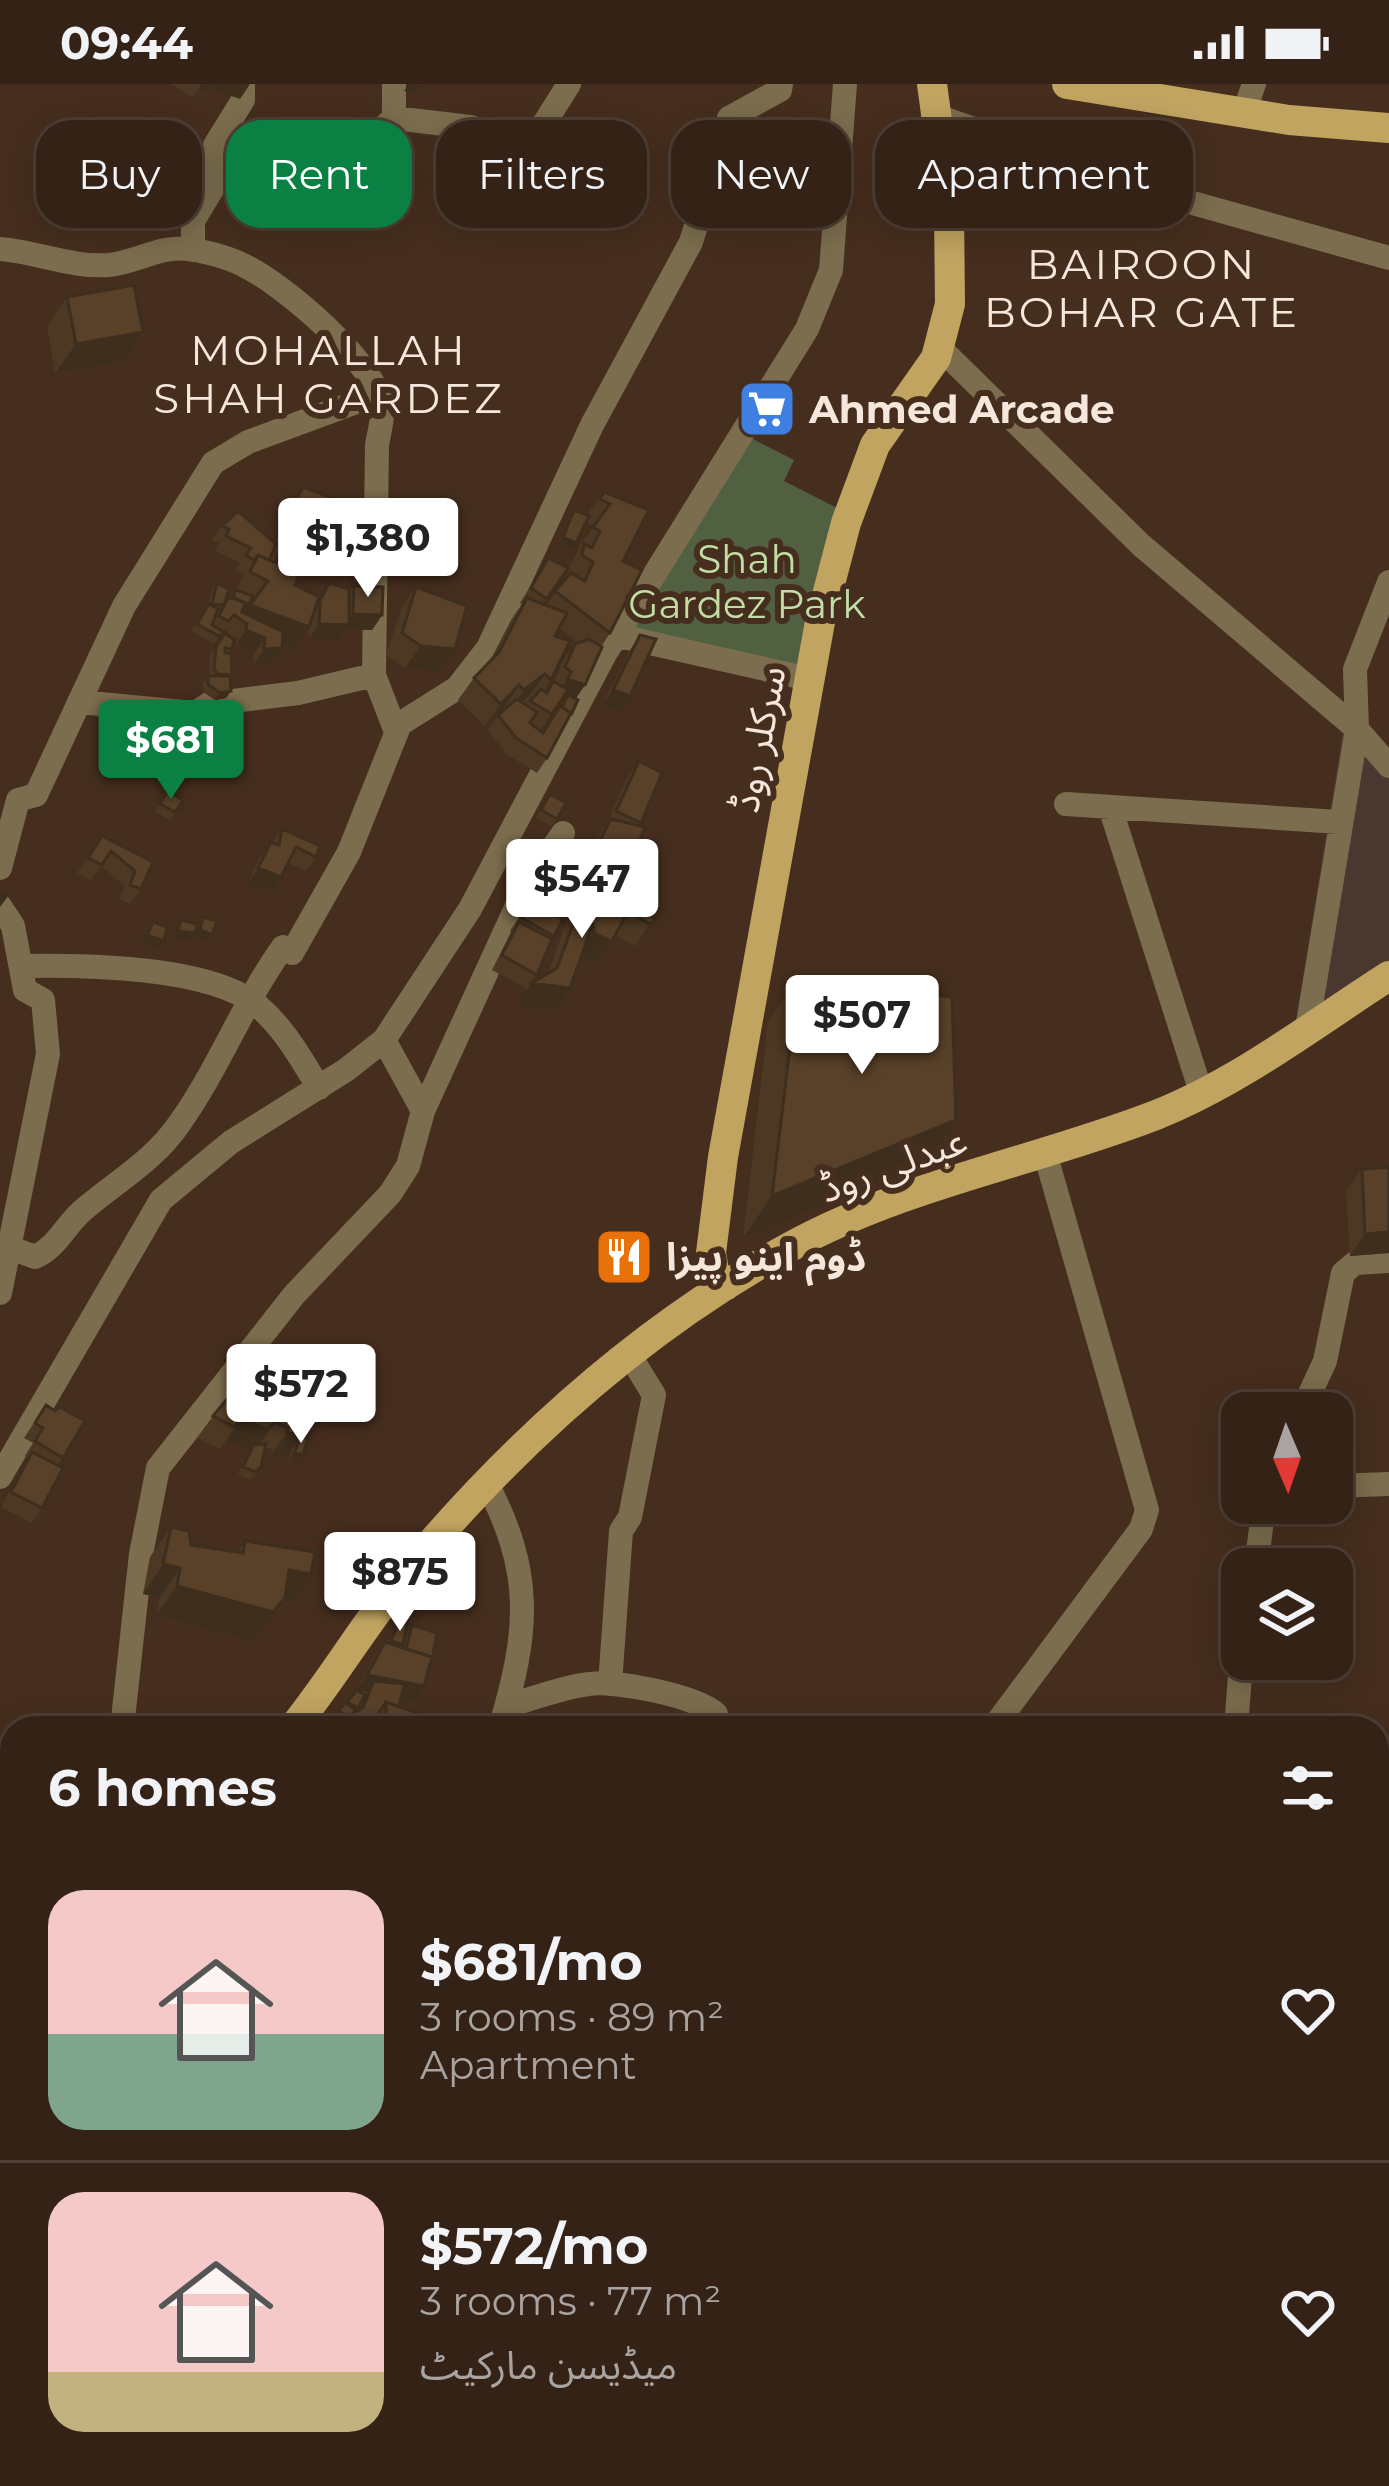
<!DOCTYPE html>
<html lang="en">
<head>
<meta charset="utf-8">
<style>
	:root { --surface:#342216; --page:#3c2a1f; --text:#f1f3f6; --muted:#a9a4a1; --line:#4e3f35; --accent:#0b8043 }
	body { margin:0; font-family:Montserrat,"Noto Sans Arabic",sans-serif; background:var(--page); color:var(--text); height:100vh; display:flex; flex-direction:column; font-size:45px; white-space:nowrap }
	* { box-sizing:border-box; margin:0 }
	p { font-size:39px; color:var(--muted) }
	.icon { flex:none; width:66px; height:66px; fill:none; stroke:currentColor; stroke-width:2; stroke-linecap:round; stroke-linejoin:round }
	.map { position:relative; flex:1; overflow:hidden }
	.details { position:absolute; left:0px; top:1632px; width:1389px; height:771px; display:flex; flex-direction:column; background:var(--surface); border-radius:36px 36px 0 0; box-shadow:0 6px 30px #0003,0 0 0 3px var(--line) }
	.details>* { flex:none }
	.banner { position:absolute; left:36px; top:36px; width:1317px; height:108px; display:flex; gap:24px }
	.needle { width:78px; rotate:178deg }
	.controls { position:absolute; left:1221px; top:1308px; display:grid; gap:24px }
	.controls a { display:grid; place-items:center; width:132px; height:132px; border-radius:24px; background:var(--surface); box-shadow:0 6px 30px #0003,0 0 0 3px var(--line); font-size:60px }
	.price { position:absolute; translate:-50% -102px; padding:0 27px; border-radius:12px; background:#fff; color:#222; font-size:39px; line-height:78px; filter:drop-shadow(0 3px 6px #0008) }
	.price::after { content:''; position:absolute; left:50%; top:72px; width:36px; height:27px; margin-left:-18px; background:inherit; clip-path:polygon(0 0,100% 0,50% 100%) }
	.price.selected { background:var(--accent); color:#fff }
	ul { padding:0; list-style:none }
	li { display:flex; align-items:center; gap:36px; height:300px; padding:0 48px }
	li+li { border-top:3px solid var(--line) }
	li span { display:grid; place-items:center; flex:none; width:336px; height:240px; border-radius:36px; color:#555 }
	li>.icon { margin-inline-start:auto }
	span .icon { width:144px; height:144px; fill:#fffc; stroke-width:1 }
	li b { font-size:51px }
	h2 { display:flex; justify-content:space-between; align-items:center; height:144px; padding:0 48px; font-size:51px }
	.chip { padding:0 42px; border-radius:36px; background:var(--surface); box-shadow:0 6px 30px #0003,0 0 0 3px var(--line); font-size:42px; line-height:108px }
	.chip.selected { background:var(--accent); color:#fff }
	.status { display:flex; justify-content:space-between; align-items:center; height:84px; padding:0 60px; background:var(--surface); direction:ltr }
	.status svg { height:33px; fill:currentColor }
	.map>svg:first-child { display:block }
	.education { fill:#4a372f }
	.green { fill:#526042 }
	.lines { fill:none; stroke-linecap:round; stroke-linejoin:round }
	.minor { stroke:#7b6d4d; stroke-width:24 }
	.major { stroke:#c1a460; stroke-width:30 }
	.wall { fill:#4d3823; fill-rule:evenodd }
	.shaded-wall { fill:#3e2e1d }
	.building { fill:#594129; stroke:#3e2e1d; stroke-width:3 }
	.labels { text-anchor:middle; stroke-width:12; stroke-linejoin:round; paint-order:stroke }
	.poi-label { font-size:39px; font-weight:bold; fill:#f6e7dd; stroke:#462e1e; text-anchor:start }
	.park-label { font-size:39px; fill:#c2dda5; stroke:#462e1e }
	.street-label { font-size:39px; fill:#f6e7dd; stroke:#462e1e }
	.neighbourhood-label { font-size:42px; letter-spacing:3px; fill:#f6e7dd; stroke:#462e1e }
</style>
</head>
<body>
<div class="status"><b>09:44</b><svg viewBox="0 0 49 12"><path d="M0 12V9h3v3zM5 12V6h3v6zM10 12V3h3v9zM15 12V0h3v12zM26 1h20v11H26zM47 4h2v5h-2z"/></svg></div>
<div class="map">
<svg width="1389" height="2402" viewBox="0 0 1389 2402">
	<rect width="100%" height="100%" fill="#462e1e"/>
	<path class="education" d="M 1343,646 L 1389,694 L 1389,896 L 1293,953 Z"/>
	<path class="green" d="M 743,350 L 794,376 L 784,397 L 849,430 L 809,595 L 619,552 Z"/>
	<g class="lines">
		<path class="minor" d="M 394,0 L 394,34
			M 1244,28 L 1254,0
			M 937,32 L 1157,109 L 1389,174
			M 326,95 L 394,34 L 470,43 L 530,62 L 569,0
			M 0,165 C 37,168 73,184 109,181 C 137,178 161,161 190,165 C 206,168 228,173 243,181 C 282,199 378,280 382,324 C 383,336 379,349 377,361 L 374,591 L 396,648
			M 193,166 L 193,137 L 214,102 L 215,61 L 243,16 L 243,0
			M 941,265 L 1141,461 L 1357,645 L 1389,682
			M 619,552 L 809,595
			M 79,618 L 195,629 L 209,620 L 298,609 L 374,591
			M 1066,720 L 1339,738
			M 1110,723 L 1202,1011
			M 0,784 L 18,716 L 36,711 L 124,522 L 213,379 L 248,358 L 378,310
			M 0,822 L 13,842 L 25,906 L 43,916 L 48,970 L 0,1209
			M 22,882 C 82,881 211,882 258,922 C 285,945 301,975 319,1004
			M 1307,945 L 1357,645 L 1355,585 L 1389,498
			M 423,1027 L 525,804 L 563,749
			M 11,1164 L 35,1173 C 56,1164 65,1142 82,1127 C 114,1099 154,1077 179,1040 C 219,984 243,919 283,863 L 292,869 L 349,768 L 400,640 L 457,604 L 488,564 L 592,341 L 691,158 L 729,34 L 780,6 L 781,0
			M 1301,1329 L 1325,1277 L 1343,1189 L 1355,1179 L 1389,1177
			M 0,1393 L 161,1116 L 231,1058 L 346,986 L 384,956 L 470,825 L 605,570 L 807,245 L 831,186 L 845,0
			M 486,1398 C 534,1489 529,1547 500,1644
			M 1332,1402 L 1389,1400
			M 1256,1485 L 1264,1419
			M 610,1600 L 621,1447 L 630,1433 L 654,1311 L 629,1270
			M 507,1622 C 533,1615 562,1603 589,1600 C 616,1596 697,1612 716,1630 L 717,1644
			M 122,1644 L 141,1470 L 158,1384 L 294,1211 L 390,1110 L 408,1082 L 423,1027 L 384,956
			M 993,1644 L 1141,1445 L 1147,1426 L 1045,1069
			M 1236,1644 L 1242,1565
			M 1377,1970 L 1389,1975
			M 0,2023 L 12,2022
			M 1377,2222 L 1389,2228
			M 0,2368 L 12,2364
			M 151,2391 L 154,2402
			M 403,2391 L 409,2402
			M 777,2391 L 790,2402"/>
		<path class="major" d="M 1067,0 L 1289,36 L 1389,44
			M 725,1202 L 714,1187 L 711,1169 L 723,1073 L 820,538 L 846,439 L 875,361 L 936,274 L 950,220 L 949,126 L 932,0
			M 293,1644 C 335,1592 368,1534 411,1483 C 518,1356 644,1243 790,1163 C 904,1100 1035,1078 1156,1031 C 1239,998 1314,940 1389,892
			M 0,1699 L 12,1701
			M 0,1759 L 12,1758
			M 1212,2391 L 1224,2402"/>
	</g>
	<path class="wall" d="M 171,0 L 211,0 L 205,8 L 198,6 L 193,14 Z
		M 67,213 L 143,248 L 123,277 L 55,289 L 47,242 Z
		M 303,403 L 295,501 L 318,516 L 329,499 L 349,509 L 354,502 L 382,531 L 372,546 L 345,545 L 338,556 L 309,555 L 309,543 L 293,565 L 282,561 L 272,579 L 254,580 L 254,569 L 236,561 L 237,555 L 224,546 L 214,560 L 191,547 L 208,521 L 212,506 L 217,499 L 225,518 L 236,506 L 244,491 L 236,486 L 240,479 L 216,467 L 219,459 L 212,456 L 222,442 L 275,459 L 277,455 L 273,454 L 288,425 Z
		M 604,408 L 649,426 L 623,477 L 610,549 L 601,563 L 547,674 L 537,689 L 505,669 L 488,646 L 498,631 L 505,625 L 504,623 L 485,642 L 458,616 L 474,594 L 490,577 L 511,536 L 522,520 L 520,519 L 548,474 L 568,484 L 579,466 L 577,465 L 594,442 L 586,438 L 571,466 L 558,460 L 569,433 L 574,426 L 587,431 ZM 568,485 L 568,493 L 546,521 L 543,520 ZM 559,544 L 579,559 L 575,560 L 564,575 L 554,598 L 553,597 L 545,608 L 544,607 L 551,596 L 555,552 ZM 564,612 L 566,613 L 542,648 L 530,639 L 541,645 Z
		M 416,503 L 455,565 L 439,587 L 405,584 L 386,571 L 401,525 Z
		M 640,551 L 630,612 L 619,627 L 602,621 L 630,566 Z
		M 216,563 L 232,565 L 229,569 L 232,591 L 226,614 L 215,616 L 203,608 L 203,600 L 209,592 L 210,570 Z
		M 639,677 L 641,739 L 636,766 L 624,813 L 656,836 L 640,858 L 635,862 L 615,851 L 596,879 L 581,872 L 570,904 L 554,926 L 516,921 L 548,890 L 567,835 L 573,827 L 562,821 L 595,757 L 606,741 L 628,692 Z
		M 168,706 L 183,717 L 170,736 L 155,728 Z
		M 550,710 L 566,719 L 552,742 L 536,734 Z
		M 282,745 L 316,773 L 306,787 L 288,779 L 271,808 L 248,799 L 260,773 Z
		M 102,752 L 153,778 L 141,805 L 130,820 L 119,815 L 125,802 L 101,782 L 91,796 L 77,789 Z
		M 530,816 L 563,835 L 552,855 L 537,891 L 527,905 L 492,886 L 511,848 L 510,847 Z
		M 798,896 L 956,1036 L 927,1078 L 743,1154 L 768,938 Z
		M 1362,1085 L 1389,1169 L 1350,1172 L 1346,1107 Z
		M 299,1290 L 303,1371 L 298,1379 L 289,1377 L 292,1365 L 286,1373 L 271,1371 L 273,1366 L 265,1363 L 261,1383 L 250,1396 L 238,1390 L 250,1366 L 226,1357 L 220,1365 L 197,1354 L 213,1332 L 246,1306 L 290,1302 Z
		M 46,1321 L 55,1327 L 85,1337 L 58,1381 L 42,1424 L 32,1439 L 1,1423 L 28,1374 L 25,1372 L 33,1359 L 24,1354 Z
		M 171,1443 L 191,1461 L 237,1468 L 245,1457 L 291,1519 L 282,1518 L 253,1557 L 156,1531 L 160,1513 L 143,1510 L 150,1473 Z
		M 399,1538 L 403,1561 L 401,1563 L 403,1564 L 407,1549 L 412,1541 L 424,1602 L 414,1617 L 401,1614 L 399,1623 L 420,1644 L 343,1644 L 350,1634 L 343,1641 L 333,1634 L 357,1606 L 374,1573 L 385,1558 L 388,1559 Z
		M 0,2127 L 11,2130 L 12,2129 L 12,2341 L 9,2342 L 0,2291 Z
		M 12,2362 L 12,2391 L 150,2391 L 152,2402 L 0,2402 L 0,2370 L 4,2364 Z
		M 171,2391 L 264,2391 L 256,2394 L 257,2396 L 285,2402 L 182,2402 L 184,2399 L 174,2401 Z
		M 656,2391 L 692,2391 L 691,2402 L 649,2402 Z"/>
	<path class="shaded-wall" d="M 202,0 L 211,0 L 205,8 L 198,6 Z
		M 214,0 L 250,0 L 240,15 L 211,5 Z
		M 409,0 L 423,2 L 417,10 L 404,7 Z
		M 143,248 L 123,277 L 55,289 L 76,260 Z
		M 288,432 L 292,433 L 277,455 L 273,454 Z
		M 563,453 L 576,459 L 571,466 L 558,460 Z
		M 250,521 L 309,543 L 293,565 L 265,554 L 254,569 L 236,561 L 246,546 L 247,540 L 240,535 Z
		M 353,530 L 382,531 L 372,546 L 345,545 L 338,556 L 309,555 L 319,540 L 345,541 Z
		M 421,562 L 455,565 L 439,587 L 405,584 Z
		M 282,564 L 272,579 L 254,580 L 264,565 Z
		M 545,590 L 529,612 L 508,629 L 524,606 Z
		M 568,595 L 585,601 L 575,616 L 557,610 Z
		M 519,601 L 504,623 L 485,642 L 501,620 Z
		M 613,606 L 630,612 L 619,627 L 602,621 Z
		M 231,607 L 226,614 L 215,616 L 220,609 Z
		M 258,784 L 281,793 L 271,808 L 248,799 Z
		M 11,808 L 0,823 L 0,809 Z
		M 656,836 L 640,858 L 635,862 L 650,840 Z
		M 200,846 L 212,851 L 207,858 L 195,854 Z
		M 178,847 L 195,849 L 190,857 L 173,854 Z
		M 594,849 L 612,857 L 596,879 L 578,871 Z
		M 147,851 L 164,857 L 158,864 L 142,858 Z
		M 532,899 L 570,904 L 554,926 L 516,921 Z
		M 956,1036 L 927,1078 L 743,1154 L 772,1112 Z
		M 1389,1148 L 1389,1169 L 1350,1172 L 1365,1150 Z
		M 241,1335 L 275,1338 L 260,1360 L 252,1367 L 226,1357 Z
		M 287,1349 L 302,1351 L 286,1373 L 271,1371 Z
		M 294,1369 L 303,1371 L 298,1379 L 289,1377 Z
		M 163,1480 L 180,1484 L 160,1513 L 143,1510 Z
		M 289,1486 L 311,1490 L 291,1519 L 282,1518 L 253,1557 L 156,1531 L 177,1502 Z
		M 367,1591 L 424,1602 L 414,1617 L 369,1608 L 374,1597 L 367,1608 L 357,1606 Z
		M 182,2391 L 190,2391 L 184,2399 L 174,2401 Z
		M 622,2391 L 647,2391 L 616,2399 Z"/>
	<path class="building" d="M 134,201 L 143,248 L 76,260 L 67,213 Z
		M 303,403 L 330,413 L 295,501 L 319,513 L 309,543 L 250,521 L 268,497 L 250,488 L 258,471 L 276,479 L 292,433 L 288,432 Z
		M 604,408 L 649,426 L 623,477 L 642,486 L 610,549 L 555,507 L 571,489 L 585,497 L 593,478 L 582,471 L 584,460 L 592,464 L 600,447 L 593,443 L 610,420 L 600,415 Z
		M 574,426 L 589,432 L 576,459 L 563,453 Z
		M 238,427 L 276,460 L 269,476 L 258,471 L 254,476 L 246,471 L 251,464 L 226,452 L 229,445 L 222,442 Z
		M 548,474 L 568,484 L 547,515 L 531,504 Z
		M 217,499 L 229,505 L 224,521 L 212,520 Z
		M 329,499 L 349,505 L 349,541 L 319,540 L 320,517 Z
		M 354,502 L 383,503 L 382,531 L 353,530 Z
		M 416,503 L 467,522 L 455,565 L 421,562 L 402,549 Z
		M 236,506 L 253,512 L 246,526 L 243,525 L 246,519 L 232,514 Z
		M 235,514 L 246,519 L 242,528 L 283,548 L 282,564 L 264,565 L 265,554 L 246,546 L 247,540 L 234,531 L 228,537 L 219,532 L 227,515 Z
		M 527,514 L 567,529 L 555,552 L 570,557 L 551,596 L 545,590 L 524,606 L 519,601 L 501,620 L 474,594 L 499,568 Z
		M 209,520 L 218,525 L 212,541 L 224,548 L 219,552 L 197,540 Z
		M 225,549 L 234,556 L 232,565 L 225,564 L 225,569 L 231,569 L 232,591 L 217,590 L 214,584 L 216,563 Z
		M 640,551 L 656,555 L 630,612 L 613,606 Z
		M 589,555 L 602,563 L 585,601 L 568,595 L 571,588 L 565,583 L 575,560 Z
		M 208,592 L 230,592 L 231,607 L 220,609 L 208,600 Z
		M 553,597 L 568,606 L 552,630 L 530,617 L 541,605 L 547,609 Z
		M 568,611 L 578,616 L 571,631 L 571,629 L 562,623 Z
		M 517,615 L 537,628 L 530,639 L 543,649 L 560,622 L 571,629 L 547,674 L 516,654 L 498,631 Z
		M 639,677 L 662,689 L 641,739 L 616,727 Z
		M 168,706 L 183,717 L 175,728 L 160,720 Z
		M 550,710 L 566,719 L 557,735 L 541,726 Z
		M 611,735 L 645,743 L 636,766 L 649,775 L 624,813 L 656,836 L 650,840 L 578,799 Z
		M 282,745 L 320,762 L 316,773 L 296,763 L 281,793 L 258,784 L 271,758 L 279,761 Z
		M 102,752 L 153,778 L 141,805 L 130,801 L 135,787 L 111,767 L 102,781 L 88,774 Z
		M 583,813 L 625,833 L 612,857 L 594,849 L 593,839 L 570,904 L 532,899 L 557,884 Z
		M 530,816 L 563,835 L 554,852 L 520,833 Z
		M 203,833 L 217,837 L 212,851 L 200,846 Z
		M 181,836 L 197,840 L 195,849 L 178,847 Z
		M 153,838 L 167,843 L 164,857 L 147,851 Z
		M 519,838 L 552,855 L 537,891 L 502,871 Z
		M 798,896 L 952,913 L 956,1036 L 772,1112 Z
		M 1389,1083 L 1389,1148 L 1365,1150 L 1362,1085 Z
		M 267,1285 L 292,1304 L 299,1290 L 320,1298 L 302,1351 L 287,1349 L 288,1344 L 275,1338 L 267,1345 L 241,1335 L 235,1343 L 213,1332 L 237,1303 L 246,1306 Z
		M 46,1321 L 55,1327 L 60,1323 L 85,1337 L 63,1374 L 35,1357 L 43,1344 L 35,1339 Z
		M 301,1352 L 308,1354 L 303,1371 L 294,1369 Z
		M 266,1359 L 261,1383 L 255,1388 L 243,1383 L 253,1362 Z
		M 32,1368 L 63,1384 L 42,1424 L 11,1408 Z
		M 171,1443 L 189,1447 L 191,1461 L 243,1469 L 245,1457 L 315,1468 L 311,1490 L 289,1486 L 285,1514 L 273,1528 L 177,1502 L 180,1484 L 163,1480 Z
		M 399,1538 L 407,1541 L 403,1561 L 391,1557 Z
		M 412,1541 L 437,1549 L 432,1576 L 432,1573 L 406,1565 Z
		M 385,1558 L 432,1573 L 424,1602 L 367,1591 Z
		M 374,1597 L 404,1600 L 399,1623 L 386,1618 L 370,1642 L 367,1639 L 364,1642 L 352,1631 L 363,1623 Z
		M 357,1606 L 365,1611 L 358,1624 L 347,1618 Z
		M 386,1618 L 426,1632 L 420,1644 L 363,1644 L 367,1639 L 371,1643 L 386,1630 Z
		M 346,1619 L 356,1626 L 348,1634 L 338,1626 Z
		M 10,2126 L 12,2177 L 0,2179 L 0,2127 Z
		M 12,2180 L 12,2286 L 0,2221 L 3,2220 L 0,2200 L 0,2182 Z
		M 6,2330 L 7,2340 L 0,2342 L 0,2331 Z
		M 12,2362 L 12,2386 L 4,2364 Z
		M 0,2380 L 6,2402 L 0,2402 Z
		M 14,2391 L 92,2391 L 94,2402 L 17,2402 Z
		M 96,2391 L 150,2391 L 152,2402 L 98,2402 Z
		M 198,2391 L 233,2391 L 236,2402 L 250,2398 L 251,2402 L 188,2402 L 186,2396 Z
		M 242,2391 L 256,2391 L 257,2396 L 250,2401 L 250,2398 L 245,2399 Z
		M 276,2391 L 282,2391 L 285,2402 L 254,2402 L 253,2398 Z
		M 659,2391 L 692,2391 L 691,2402 L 659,2402 Z"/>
	<defs>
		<g id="supermarket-square" transform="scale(3)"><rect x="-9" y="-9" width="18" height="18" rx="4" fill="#3f7fe0" stroke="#462e1e"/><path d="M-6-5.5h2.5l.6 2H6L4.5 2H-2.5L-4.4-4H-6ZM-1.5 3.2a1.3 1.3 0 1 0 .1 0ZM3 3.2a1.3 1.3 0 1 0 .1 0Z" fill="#fff"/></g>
		<g id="restaurant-square" transform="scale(3)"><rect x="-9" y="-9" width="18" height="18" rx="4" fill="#e8710a" stroke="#462e1e"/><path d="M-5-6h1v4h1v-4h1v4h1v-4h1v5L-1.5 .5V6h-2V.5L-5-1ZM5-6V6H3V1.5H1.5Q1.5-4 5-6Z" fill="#fff"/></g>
	</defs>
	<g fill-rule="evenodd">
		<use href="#supermarket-square" x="767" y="325"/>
		<use href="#restaurant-square" x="624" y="1173"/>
	</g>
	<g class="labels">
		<g class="poi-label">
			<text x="809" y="339">Ahmed Arcade</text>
			<text x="666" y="1187">ڈوم اینو پیزا</text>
		</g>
		<g class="park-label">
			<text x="747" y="489">Shah<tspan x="747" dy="45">Gardez Park</tspan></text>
		</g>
		<g class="street-label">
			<text transform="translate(758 655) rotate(-79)" y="14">سرکلر روڈ</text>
			<text transform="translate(893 1080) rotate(-20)" y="14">عبدلی روڈ</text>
		</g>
		<g class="neighbourhood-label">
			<text x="1142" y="195">BAIROON<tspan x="1142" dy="48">BOHAR GATE</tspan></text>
			<text x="329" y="281">MOHALLAH<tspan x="329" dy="48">SHAH GARDEZ</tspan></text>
		</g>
	</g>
</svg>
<div class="controls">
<a><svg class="needle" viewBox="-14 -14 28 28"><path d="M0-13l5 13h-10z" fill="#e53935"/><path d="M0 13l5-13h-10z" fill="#a9a4a1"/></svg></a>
<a><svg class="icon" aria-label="layers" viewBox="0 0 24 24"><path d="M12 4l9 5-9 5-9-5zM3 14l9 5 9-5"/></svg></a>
</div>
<b class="price" style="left:368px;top:516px">$1,380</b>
<b class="price selected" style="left:171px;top:718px">$681</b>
<b class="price" style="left:582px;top:857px">$547</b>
<b class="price" style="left:862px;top:993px">$507</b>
<b class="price" style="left:301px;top:1362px">$572</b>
<b class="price" style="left:400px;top:1550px">$875</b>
<div class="banner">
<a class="chip">Buy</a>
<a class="chip selected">Rent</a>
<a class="chip">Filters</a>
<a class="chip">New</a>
<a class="chip">Apartment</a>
</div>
<section class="details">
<h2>6 homes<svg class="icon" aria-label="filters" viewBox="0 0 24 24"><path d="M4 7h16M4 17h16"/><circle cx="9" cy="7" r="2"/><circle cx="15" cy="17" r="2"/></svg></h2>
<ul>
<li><span style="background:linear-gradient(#f6c9c9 60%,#7fa58c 0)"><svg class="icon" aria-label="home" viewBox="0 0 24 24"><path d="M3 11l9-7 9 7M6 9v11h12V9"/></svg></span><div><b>$681/mo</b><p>3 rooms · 89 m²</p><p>Apartment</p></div><svg class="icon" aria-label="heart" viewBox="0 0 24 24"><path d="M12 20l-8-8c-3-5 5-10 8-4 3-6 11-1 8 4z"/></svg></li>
<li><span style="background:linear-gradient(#f6c9c9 75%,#c2b280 0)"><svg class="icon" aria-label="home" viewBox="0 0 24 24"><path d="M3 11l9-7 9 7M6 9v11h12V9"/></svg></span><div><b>$572/mo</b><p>3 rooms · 77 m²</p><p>میڈیسن مارکیٹ</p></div><svg class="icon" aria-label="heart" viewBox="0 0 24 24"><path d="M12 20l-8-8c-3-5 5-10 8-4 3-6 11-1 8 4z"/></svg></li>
</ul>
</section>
</div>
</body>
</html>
